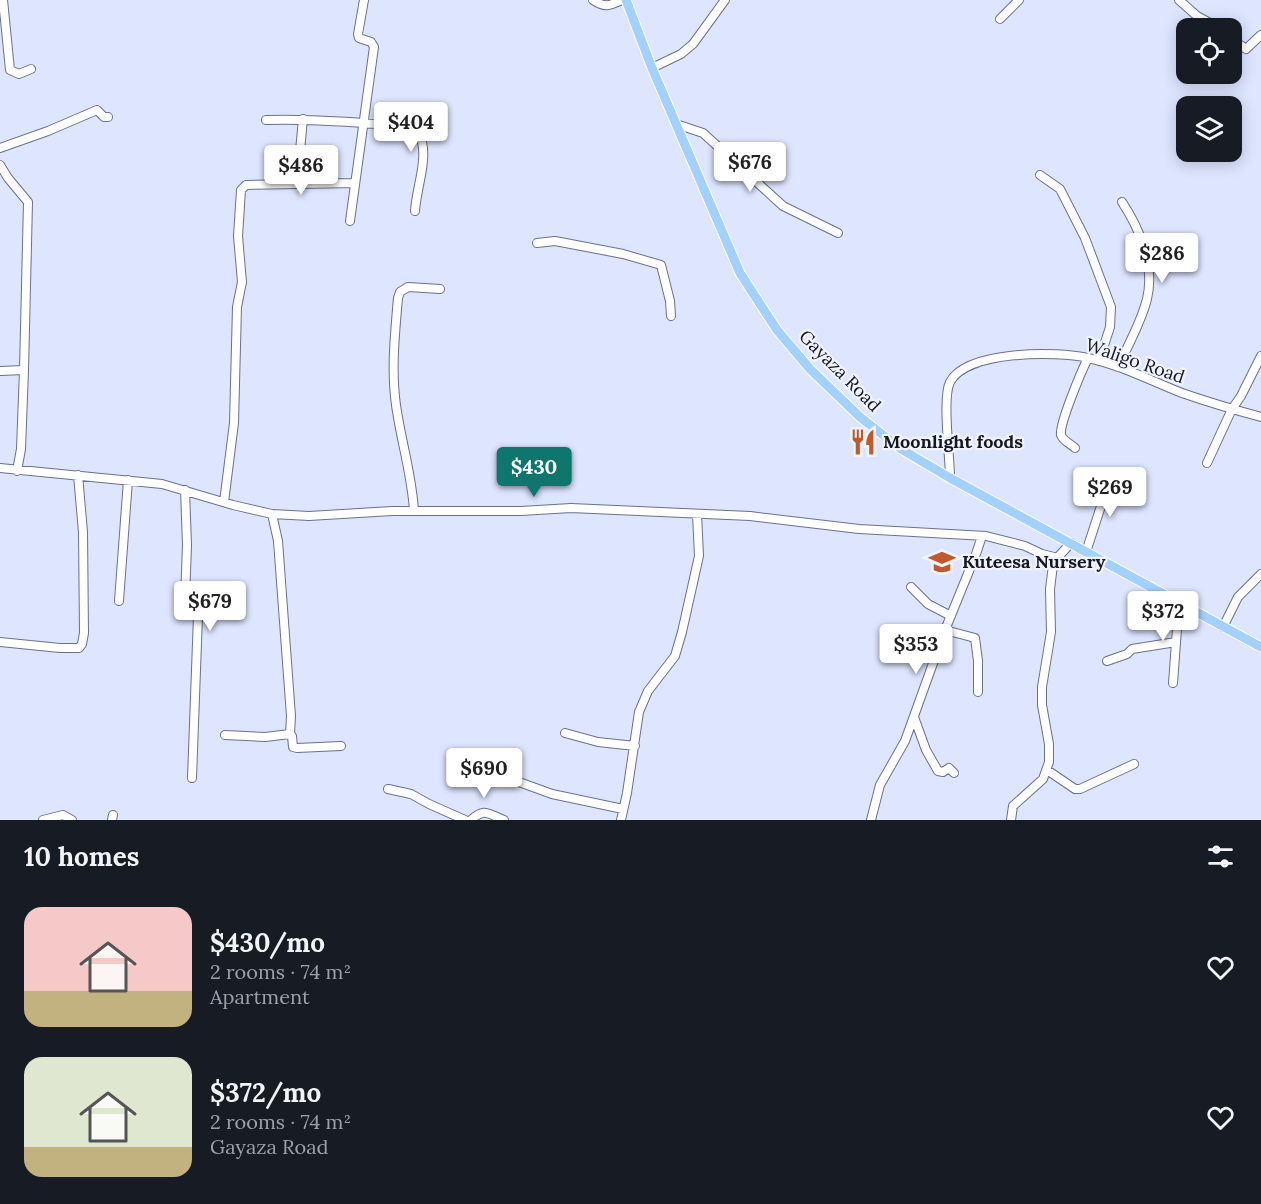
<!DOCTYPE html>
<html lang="en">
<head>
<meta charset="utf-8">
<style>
	:root { --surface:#171b24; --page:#242831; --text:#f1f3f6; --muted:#9ea1a6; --accent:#0f766e }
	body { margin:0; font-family:Lora,serif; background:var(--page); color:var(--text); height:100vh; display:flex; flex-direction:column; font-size:22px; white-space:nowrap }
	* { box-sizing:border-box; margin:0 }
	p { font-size:20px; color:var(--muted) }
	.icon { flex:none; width:33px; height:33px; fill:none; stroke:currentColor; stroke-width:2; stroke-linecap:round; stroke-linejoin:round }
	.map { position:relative; height:820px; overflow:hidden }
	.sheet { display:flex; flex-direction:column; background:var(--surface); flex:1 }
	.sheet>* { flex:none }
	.fabs { position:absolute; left:1176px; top:18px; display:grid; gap:12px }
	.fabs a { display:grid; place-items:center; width:66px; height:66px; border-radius:12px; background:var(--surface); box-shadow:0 3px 15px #0003; font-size:30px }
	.price { position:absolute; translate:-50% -51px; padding:0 14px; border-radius:6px; background:#fff; color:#222; font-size:20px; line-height:39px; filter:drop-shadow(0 2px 3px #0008) }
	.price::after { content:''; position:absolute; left:50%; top:36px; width:18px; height:14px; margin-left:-9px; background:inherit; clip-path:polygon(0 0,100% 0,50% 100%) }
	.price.on { background:var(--accent); color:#fff }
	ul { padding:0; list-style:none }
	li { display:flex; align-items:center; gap:18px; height:150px; padding:0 24px }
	li span { display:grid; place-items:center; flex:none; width:168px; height:120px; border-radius:18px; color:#555 }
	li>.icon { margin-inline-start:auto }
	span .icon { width:72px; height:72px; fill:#fffc; stroke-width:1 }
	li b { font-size:26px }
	h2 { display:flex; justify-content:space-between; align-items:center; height:72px; padding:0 24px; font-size:26px }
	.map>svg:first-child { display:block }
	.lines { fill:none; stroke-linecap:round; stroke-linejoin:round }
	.minor-casing { stroke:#6a718d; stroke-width:10 }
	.major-casing { stroke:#fff; stroke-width:11 }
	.minor { stroke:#fff; stroke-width:8 }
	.major { stroke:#a4d1fc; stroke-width:9 }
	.labels { text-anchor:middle; stroke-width:4.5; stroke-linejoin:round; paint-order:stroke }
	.street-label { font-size:18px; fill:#151823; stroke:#f1f3fa }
	.poi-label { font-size:18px; font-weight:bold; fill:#151823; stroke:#f1f3fa; text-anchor:start }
</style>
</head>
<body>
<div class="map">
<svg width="1261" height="820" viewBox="0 0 1261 820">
	<rect width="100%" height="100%" fill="#dee5ff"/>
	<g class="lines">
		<g class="minor-casing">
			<path id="minor" d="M 3,0 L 10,70 L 19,74 L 31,69
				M 593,0 C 605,8 609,6 622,0
				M 1179,0 L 1197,16 L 1219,28
				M 1000,19 L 1019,0
				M 1232,39 L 1246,49 L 1261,35
				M 652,68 L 681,54 L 693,44 L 725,0
				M 266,120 C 290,119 403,121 418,134 C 419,135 422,141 422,142 C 427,162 416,191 415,211
				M 676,124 L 703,133 L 783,206 L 838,233
				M 0,148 L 48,131 L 97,110 L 104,117 L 108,117
				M 0,165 L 8,178 L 28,202 L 24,370
				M 1040,175 L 1060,189 L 1085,238 L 1111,307 L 1110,327 L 1099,361
				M 297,183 L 303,119
				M 350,221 L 374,47 L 371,42 L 359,38 L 358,34 L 364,0
				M 537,243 L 555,241 L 623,254 L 661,265 L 670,301 L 671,316
				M 1118,367 C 1128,345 1141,323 1147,299 C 1155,266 1140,229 1122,202
				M 0,371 L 24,370 L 21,449 L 17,471
				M 1075,448 C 1071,444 1063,441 1061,435 C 1059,424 1082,370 1088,358
				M 1207,463 L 1232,409 L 1241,396 L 1261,356
				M 0,468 L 162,484 L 233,505 L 272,514 L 309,516 L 392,511 L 521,511 L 571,508 L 750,516 L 859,529 L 986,536 L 1025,546 L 1042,554 L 1054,557 L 1058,557 L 1071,543
				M 950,478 C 950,457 942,398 950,382 C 967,350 1057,351 1088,358 C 1121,365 1151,381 1182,393 C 1208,402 1235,410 1261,417
				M 185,490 L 187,545 L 185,599 L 186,603 L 196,610 L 198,616 L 192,778
				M 224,502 L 234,423 L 237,307 L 242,282 L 238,236 L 241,190 L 246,185 L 355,183
				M 414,511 C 412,475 401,441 396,405 C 391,370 395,333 398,298 L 400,292 L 408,287 L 440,289
				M 272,514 L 278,541 L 291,716 L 290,734
				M 1086,552 L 1102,503 L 1119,478
				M 911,587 L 928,604 L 951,616
				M 119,601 L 128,480
				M 1223,627 L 1238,597 L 1261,574
				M 945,630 L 975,638 L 978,661 L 978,692
				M 0,642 L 60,648 L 79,648 L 82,644 L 84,633 L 83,532 L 78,475
				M 1107,661 L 1127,654 L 1132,649 L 1176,642
				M 1173,683 L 1179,602
				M 914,717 L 926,750 L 938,771 L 943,772 L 949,768 L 954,773
				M 565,733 L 598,742 L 635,746
				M 225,735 L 265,737 L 290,734 L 292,736 L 293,747 L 297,748 L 341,746
				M 1047,770 L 1075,789 L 1080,789 L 1134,764
				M 519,782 L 552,794 L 623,809
				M 388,789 L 411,794 L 429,804 L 465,820
				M 43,820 L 63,815 L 72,820
				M 112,820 L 113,815
				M 471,820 C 485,807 488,814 504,820
				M 621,820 L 627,793 L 639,712 L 648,691 L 675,656 L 682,632 L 699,556 L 697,514
				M 871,820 L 880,785 L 905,741 L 945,630 L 976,554 L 982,536
				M 1011,820 L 1013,806 L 1043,779 L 1049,762 L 1049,744 L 1042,705 L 1042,687 L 1051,632 L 1050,589 L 1054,557"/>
		</g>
		<g class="major-casing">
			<path id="major" d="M 626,0 L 652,68 L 740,273 L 777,330 L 810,369 L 860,417 L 901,449 L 950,478 L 1261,647"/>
		</g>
		<use href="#minor" class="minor"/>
		<use href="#major" class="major"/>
	</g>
	<defs>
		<g id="restaurant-bare" transform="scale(2.07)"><path d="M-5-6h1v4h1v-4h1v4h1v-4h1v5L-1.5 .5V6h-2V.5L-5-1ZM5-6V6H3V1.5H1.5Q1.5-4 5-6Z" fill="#c05a2d" stroke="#f1f3fa" stroke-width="2.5" paint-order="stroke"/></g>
		<g id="school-bare" transform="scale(2.07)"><path d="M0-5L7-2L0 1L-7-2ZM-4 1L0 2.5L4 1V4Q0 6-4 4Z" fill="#c05a2d" stroke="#f1f3fa" stroke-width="2.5" paint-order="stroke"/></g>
	</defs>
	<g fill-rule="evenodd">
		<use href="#restaurant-bare" x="863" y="442"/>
		<use href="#school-bare" x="942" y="562"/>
	</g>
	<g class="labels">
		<g class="street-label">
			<text transform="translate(1135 361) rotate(19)" y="6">Waligo Road</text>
			<text transform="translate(840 371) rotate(45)" y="6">Gayaza Road</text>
		</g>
		<g class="poi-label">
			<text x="883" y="448">Moonlight foods</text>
			<text x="962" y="568">Kuteesa Nursery</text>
		</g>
	</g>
</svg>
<div class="fabs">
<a><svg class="icon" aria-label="locate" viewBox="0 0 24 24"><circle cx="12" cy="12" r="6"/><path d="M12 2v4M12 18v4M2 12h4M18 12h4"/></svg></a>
<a><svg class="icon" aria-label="layers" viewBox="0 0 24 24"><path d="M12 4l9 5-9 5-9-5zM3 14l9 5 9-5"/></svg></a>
</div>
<b class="price" style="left:411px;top:153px">$404</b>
<b class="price" style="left:750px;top:193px">$676</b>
<b class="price" style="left:301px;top:196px">$486</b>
<b class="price" style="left:1162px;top:284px">$286</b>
<b class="price on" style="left:534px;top:498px">$430</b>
<b class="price" style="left:1110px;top:518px">$269</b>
<b class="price" style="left:210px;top:632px">$679</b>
<b class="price" style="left:1163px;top:642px">$372</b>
<b class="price" style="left:916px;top:675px">$353</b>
<b class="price" style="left:484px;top:799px">$690</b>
</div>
<section class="sheet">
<h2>10 homes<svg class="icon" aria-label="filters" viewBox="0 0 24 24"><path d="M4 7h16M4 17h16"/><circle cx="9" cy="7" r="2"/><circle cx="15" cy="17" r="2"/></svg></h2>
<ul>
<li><span style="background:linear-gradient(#f6c9c9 70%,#c2b280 0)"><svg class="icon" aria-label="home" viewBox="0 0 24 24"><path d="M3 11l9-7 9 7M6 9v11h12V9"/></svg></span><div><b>$430/mo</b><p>2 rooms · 74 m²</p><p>Apartment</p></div><svg class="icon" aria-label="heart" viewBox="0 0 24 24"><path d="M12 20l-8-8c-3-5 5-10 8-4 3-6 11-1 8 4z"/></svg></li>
<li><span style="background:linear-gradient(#dfe7d0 75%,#c2b280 0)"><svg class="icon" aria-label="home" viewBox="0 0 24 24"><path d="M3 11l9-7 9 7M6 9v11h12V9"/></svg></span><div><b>$372/mo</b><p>2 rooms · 74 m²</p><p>Gayaza Road</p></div><svg class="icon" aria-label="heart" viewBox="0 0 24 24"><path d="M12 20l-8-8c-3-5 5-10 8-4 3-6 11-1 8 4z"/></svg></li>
</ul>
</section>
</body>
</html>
